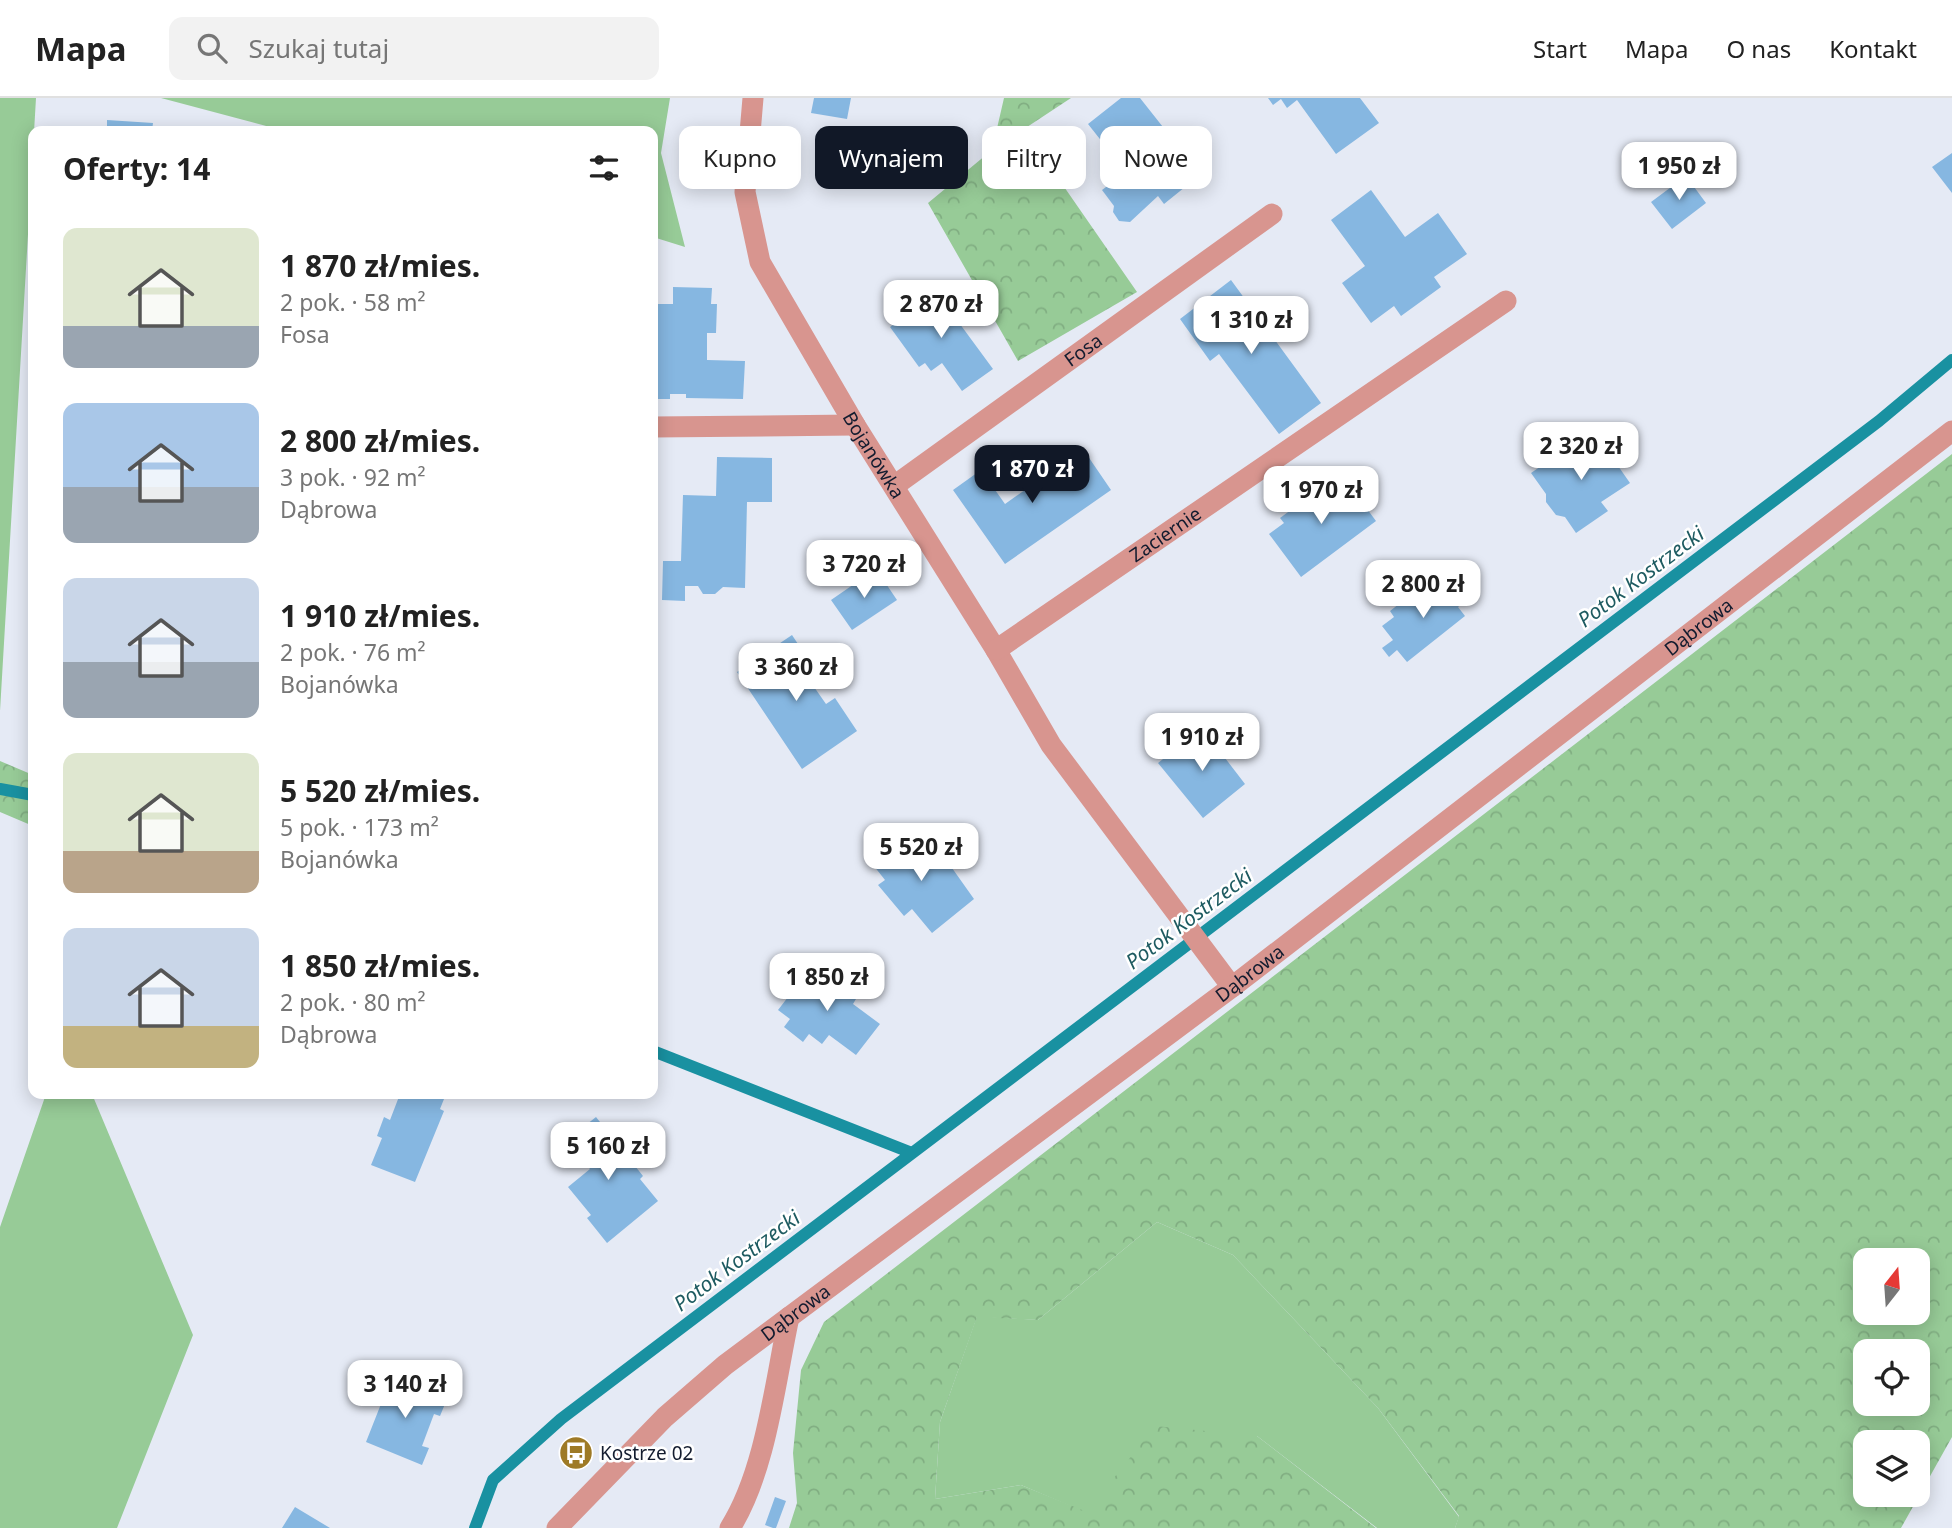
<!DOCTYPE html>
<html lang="pl">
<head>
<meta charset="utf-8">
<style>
	:root { --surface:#fff; --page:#f2f2f2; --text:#222; --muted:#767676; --line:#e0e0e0; --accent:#111827 }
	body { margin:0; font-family:"Noto Sans",sans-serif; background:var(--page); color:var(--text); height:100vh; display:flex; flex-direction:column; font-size:26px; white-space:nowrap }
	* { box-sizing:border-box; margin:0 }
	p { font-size:23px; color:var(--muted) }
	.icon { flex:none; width:38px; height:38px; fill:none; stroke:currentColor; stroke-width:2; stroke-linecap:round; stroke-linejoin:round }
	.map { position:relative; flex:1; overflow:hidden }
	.panel { position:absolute; left:28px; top:28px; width:630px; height:973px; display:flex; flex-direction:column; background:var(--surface); border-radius:14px; box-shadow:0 4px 18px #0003 }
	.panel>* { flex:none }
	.guide { position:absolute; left:679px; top:28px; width:665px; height:63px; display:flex; gap:14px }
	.needle { width:46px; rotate:17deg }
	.tools { position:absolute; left:1853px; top:1150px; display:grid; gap:14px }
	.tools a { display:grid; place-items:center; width:77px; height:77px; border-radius:14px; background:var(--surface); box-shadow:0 4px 18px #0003; font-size:35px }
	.price { position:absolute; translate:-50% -60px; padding:0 16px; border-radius:14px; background:#fff; color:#222; font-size:23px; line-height:46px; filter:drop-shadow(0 2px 4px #0008) }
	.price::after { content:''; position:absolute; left:50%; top:42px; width:21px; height:16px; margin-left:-10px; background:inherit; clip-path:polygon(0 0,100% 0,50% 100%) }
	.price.active { background:var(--accent); color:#fff }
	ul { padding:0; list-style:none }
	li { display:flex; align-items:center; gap:21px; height:175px; padding:0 35px }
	li span { display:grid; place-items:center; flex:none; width:196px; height:140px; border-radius:14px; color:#555 }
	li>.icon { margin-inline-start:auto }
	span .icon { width:84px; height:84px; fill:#fffc; stroke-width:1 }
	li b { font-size:30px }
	h2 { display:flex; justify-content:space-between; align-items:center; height:84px; padding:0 35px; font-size:30px }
	.chip { padding:0 24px; border-radius:14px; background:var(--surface); box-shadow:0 4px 18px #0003; font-size:24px; line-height:63px }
	.chip.active { background:var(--accent); color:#fff }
	header { display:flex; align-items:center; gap:42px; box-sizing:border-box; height:98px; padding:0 35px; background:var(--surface); border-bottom:2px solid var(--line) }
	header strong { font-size:33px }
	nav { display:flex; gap:38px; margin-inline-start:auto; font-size:24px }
	.search { width:490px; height:63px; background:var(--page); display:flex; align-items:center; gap:18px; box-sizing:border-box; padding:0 24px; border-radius:14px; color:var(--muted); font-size:26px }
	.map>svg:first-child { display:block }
	.green { fill:#97cb97 }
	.forest { fill:url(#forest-crowns); fill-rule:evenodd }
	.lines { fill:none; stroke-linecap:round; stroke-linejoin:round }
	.stream { stroke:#1991a1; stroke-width:12 }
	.building { fill:#86b7e1 }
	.minor { stroke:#d8958f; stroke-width:21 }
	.labels { text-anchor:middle; stroke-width:5; stroke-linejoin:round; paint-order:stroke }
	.street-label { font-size:19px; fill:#131c2f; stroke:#fff }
	.poi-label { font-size:19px; fill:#131c2f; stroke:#fff; text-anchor:start }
	.water-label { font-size:21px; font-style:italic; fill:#1e5b61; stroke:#fff }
</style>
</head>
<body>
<header>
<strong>Mapa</strong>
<div class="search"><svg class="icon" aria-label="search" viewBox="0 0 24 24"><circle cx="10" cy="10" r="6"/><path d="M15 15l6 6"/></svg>Szukaj tutaj</div>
<nav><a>Start</a><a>Mapa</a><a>O nas</a><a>Kontakt</a></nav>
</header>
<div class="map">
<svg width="1952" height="1430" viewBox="0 0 1952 1430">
	<defs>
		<pattern id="forest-crowns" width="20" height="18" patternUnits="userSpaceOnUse" patternTransform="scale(1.75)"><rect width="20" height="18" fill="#97cb97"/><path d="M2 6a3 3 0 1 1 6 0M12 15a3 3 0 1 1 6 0" fill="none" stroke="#81ae82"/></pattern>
	</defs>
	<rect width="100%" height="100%" fill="#e5eaf5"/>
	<path class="green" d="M 0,0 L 36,0 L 0,613 Z
		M 161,0 L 670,0 L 661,55 L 685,149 L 653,139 L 653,33 L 285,33 Z
		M 46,996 L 92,996 L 193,1237 L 117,1430 L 0,1430 L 0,1129 Z
		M 1157,1124 L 1233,1157 L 1378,1310 L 1459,1419 L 1455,1430 L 1377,1430 L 1257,1338 L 1087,1415 L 1021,1387 L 935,1401 L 940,1324 L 977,1218 L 1038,1222 Z"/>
	<path class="forest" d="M 1004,0 L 1071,0 L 1024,31 L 1137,194 L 1018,263 L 928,105 L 992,52 Z
		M 1952,356 L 1952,1339 L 1901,1430 L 1455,1430 L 1459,1418 L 1378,1310 L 1233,1157 L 1157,1124 L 1038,1222 L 977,1219 L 940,1324 L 935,1401 L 1021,1387 L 1087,1414 L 1155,1328 L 1257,1338 L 1376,1430 L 789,1430 L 797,1405 L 793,1355 L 801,1272 L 824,1224 ZM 1918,1162 L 1918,1214 L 1866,1214 L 1866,1162 ZM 1866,1253 L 1918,1253 L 1918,1306 L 1866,1306 ZM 1866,1344 L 1918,1344 L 1918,1396 L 1866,1396 Z
		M 0,663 L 33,677 L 33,728 L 0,714 Z"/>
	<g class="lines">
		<path class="stream" d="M 0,691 L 33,697
			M 653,953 L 912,1055
			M 475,1430 L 493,1382 L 561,1321 L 1879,323 L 1952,262"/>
	</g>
	<path class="building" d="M 814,0 L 851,0 L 847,21 L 811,15 Z
		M 1121,0 L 1140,0 L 1174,43 L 1180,39 L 1202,68 L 1186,81 L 1190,85 L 1164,106 L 1158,98 L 1130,124 L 1119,123 L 1113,114 L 1114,108 L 1102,92 L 1126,74 L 1088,26 Z
		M 1268,0 L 1360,0 L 1379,25 L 1336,56 L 1297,2 L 1287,10 L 1281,1 L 1273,7 Z
		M 107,22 L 153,25 L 152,33 L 107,33 Z
		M 1952,55 L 1952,95 L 1932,69 Z
		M 1686,78 L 1706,105 L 1672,131 L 1651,104 Z
		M 1371,92 L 1405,139 L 1438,115 L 1467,156 L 1434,179 L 1441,189 L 1401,218 L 1394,208 L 1371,225 L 1342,185 L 1365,168 L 1331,122 Z
		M 1231,182 L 1321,305 L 1279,336 L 1219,256 L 1210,263 L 1180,221 Z
		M 932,188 L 993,271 L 962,293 L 942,265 L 931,273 L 925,265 L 919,269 L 890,229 L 917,210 L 911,203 Z
		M 673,189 L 712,190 L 711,206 L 717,206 L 716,235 L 707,235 L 707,262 L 745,263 L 743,301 L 686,300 L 686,296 L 670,296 L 670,301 L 653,301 L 653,206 L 673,206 Z
		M 1595,335 L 1630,385 L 1601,404 L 1608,413 L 1576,435 L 1565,419 L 1556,417 L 1546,404 L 1546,396 L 1531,375 L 1570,348 L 1572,351 Z
		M 1083,351 L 1111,392 L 1005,466 L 953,392 L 981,372 L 1005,406 Z
		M 717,359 L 772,360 L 772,404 L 747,404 L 745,490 L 723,489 L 715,496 L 703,496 L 698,488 L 685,488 L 685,503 L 662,502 L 663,463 L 681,463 L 683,397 L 716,398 Z
		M 1344,380 L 1376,423 L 1301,479 L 1269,436 L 1284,425 L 1280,420 L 1326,386 L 1330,391 Z
		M 876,471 L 897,502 L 852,532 L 831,502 Z
		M 1442,483 L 1452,496 L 1460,490 L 1468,501 L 1458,509 L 1465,518 L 1407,564 L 1397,552 L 1389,559 L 1382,550 L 1393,542 L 1382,528 L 1394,519 L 1390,513 L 1422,488 L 1427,495 Z
		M 792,537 L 814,570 L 805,576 L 826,606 L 835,600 L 857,633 L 802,671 L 737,574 Z
		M 1202,630 L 1245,686 L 1203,720 L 1158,665 Z
		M 905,734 L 928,762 L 940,753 L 974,801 L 932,835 L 912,811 L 904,818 L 878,787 L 885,782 L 870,763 Z
		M 812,868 L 856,901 L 853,906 L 880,926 L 856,957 L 829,937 L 822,946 L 809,936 L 803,944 L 784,929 L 790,921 L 778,912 Z
		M 400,996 L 446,996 L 440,1011 L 444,1013 L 415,1084 L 371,1067 L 382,1040 L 377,1038 L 384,1019 L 390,1022 Z
		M 596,1019 L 643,1078 L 640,1081 L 658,1103 L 607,1145 L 587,1120 L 591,1117 L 568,1089 L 590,1071 L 567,1042 Z
		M 392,1278 L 447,1301 L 440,1318 L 434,1316 L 422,1348 L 429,1350 L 422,1367 L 366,1344 Z
		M 775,1399 L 786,1403 L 776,1430 L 773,1430 L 765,1427 Z
		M 295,1409 L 330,1430 L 282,1430 Z"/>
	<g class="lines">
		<g class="minor">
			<path id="s1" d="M 753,0 L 745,94 L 760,164 L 855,327 L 996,552 L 1051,647 L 1232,889"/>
			<path d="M 653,329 L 855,327"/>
			<path id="s2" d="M 894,388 L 1272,116"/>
			<path id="s3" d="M 996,552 L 1506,203"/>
			<path id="s4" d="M 557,1430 L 665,1319 L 725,1267 L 1232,889 L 1952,333"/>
			<path d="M 730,1430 C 766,1373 775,1284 789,1219"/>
		</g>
	</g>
	<defs>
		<g id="bus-disc" transform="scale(1.75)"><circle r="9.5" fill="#9e7a26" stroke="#fff"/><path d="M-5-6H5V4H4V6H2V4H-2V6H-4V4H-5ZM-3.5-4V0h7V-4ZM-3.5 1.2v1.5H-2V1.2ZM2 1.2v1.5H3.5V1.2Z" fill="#fff"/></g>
	</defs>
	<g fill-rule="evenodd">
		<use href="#bus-disc" x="576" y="1355"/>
	</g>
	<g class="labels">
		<g class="street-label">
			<text dy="7" stroke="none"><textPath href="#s2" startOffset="233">Fosa</textPath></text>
			<text dy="7" stroke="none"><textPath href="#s1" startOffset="390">Bojanówka</textPath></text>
			<text dy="7" stroke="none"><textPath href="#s3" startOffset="205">Zaciernie</textPath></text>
			<text dy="7" stroke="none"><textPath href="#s4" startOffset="1456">Dąbrowa</textPath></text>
			<text dy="7" stroke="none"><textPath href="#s4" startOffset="889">Dąbrowa</textPath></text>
			<text dy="7" stroke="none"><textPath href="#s4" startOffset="322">Dąbrowa</textPath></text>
		</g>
		<g class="poi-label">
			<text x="600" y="1362">Kostrze 02</text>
		</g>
		<g class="water-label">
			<text transform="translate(1641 479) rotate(-37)" y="7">Potok Kostrzecki</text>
			<text transform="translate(1189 821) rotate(-37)" y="7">Potok Kostrzecki</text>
			<text transform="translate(737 1163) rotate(-37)" y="7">Potok Kostrzecki</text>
		</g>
	</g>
</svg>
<div class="tools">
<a><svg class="needle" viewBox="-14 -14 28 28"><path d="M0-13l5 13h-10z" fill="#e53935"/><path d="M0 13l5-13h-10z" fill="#767676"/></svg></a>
<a><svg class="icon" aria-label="locate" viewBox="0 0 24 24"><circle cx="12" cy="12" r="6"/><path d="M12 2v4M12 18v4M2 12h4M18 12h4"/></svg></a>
<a><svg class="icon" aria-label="layers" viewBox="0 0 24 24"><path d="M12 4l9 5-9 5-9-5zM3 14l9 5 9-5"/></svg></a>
</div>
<b class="price" style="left:1679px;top:104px">1 950 zł</b>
<b class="price" style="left:941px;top:242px">2 870 zł</b>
<b class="price" style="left:1251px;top:258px">1 310 zł</b>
<b class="price" style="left:1581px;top:384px">2 320 zł</b>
<b class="price active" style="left:1032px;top:407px">1 870 zł</b>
<b class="price" style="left:1321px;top:428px">1 970 zł</b>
<b class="price" style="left:864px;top:502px">3 720 zł</b>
<b class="price" style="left:1423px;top:522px">2 800 zł</b>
<b class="price" style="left:796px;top:605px">3 360 zł</b>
<b class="price" style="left:1202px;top:675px">1 910 zł</b>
<b class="price" style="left:921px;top:785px">5 520 zł</b>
<b class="price" style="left:827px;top:915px">1 850 zł</b>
<b class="price" style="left:608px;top:1084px">5 160 zł</b>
<b class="price" style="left:405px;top:1322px">3 140 zł</b>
<div class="guide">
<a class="chip">Kupno</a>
<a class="chip active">Wynajem</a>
<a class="chip">Filtry</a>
<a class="chip">Nowe</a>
</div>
<section class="panel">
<h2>Oferty: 14<svg class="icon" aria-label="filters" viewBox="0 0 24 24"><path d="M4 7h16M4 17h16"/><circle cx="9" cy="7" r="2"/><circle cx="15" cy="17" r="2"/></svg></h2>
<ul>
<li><span style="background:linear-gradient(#dfe7d0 70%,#9aa5b1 0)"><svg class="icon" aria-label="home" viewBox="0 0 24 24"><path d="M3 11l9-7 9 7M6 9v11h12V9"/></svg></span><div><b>1 870 zł/mies.</b><p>2 pok. · 58 m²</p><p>Fosa</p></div></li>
<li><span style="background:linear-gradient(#a9c7e8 60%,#9aa5b1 0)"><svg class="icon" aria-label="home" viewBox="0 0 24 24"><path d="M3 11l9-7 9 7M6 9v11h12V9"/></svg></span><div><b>2 800 zł/mies.</b><p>3 pok. · 92 m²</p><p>Dąbrowa</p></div></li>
<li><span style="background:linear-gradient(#c9d6e8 60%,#9aa5b1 0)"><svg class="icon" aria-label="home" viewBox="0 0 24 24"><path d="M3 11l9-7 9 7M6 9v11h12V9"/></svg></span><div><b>1 910 zł/mies.</b><p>2 pok. · 76 m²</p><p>Bojanówka</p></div></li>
<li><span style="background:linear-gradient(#dfe7d0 70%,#b9a48a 0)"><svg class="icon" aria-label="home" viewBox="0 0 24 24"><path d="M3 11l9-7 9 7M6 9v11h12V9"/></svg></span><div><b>5 520 zł/mies.</b><p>5 pok. · 173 m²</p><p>Bojanówka</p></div></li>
<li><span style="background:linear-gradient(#c9d6e8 70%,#c2b280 0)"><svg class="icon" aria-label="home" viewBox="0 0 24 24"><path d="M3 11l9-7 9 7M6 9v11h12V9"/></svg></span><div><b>1 850 zł/mies.</b><p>2 pok. · 80 m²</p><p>Dąbrowa</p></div></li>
</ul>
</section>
</div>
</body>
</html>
